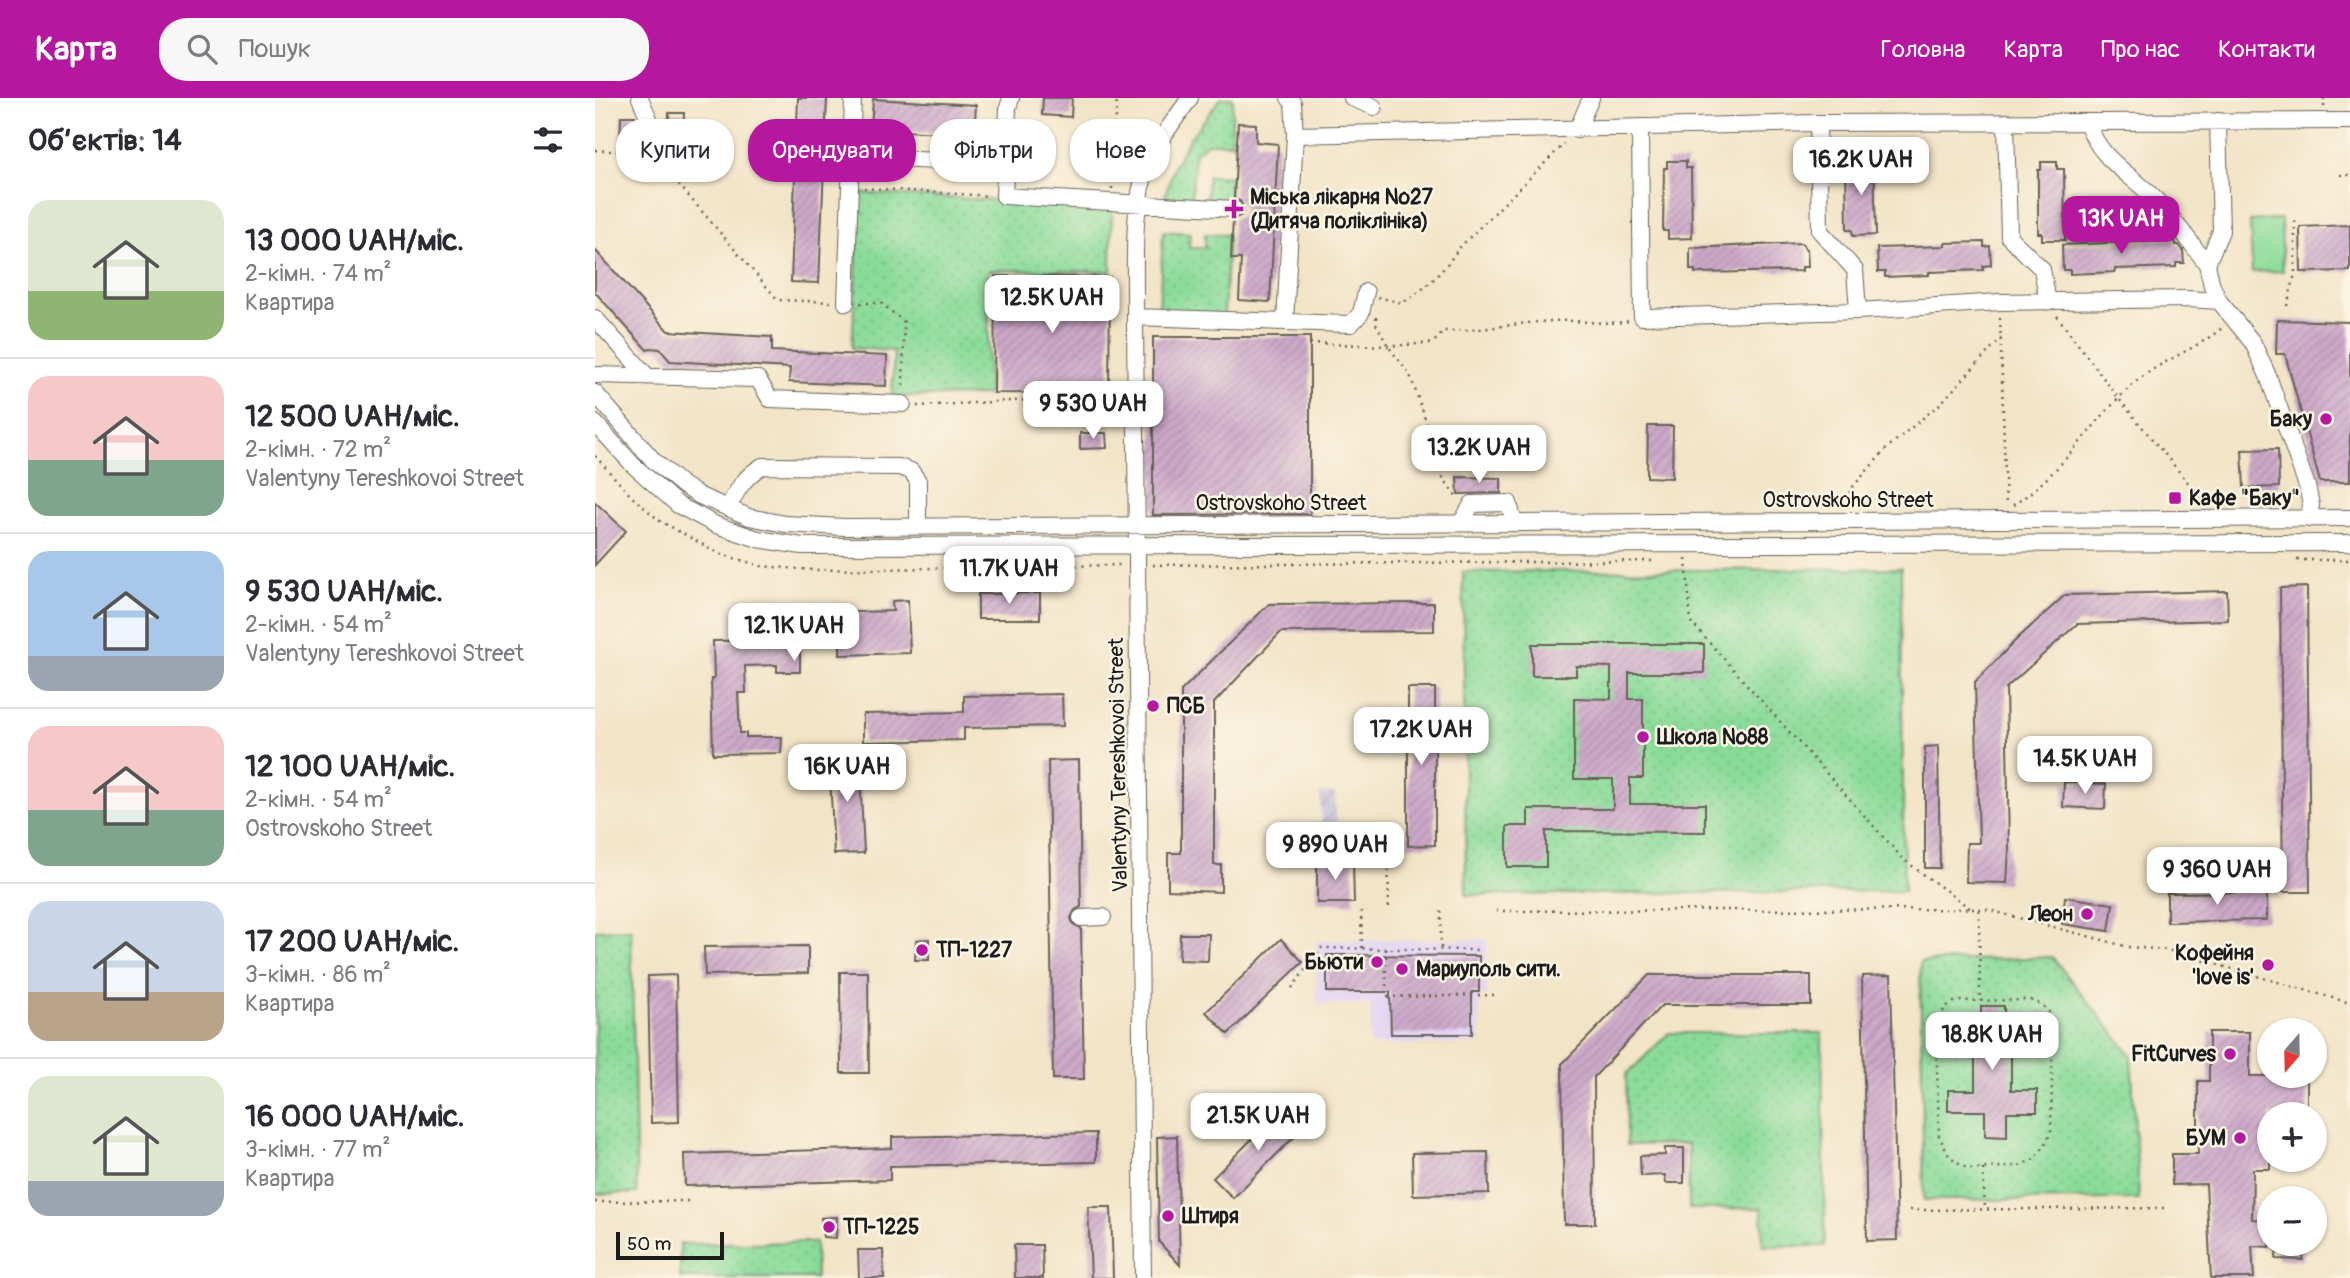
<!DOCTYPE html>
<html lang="uk">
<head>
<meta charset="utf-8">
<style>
	:root { --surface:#fff; --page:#f7f7f7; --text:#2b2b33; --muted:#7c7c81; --line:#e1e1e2; --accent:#b5179e }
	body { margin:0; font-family:Pangolin,sans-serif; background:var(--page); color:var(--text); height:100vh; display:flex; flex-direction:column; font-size:26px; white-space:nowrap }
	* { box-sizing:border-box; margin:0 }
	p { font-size:23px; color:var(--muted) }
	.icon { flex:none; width:38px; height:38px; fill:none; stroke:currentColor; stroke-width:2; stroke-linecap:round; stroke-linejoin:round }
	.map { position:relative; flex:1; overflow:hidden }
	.panel { display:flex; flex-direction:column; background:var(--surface); width:595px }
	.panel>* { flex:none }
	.hud { position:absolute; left:21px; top:21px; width:665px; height:63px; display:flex; gap:14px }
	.needle { width:46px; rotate:200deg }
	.controls { position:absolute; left:1662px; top:920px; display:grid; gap:14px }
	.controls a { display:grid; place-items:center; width:70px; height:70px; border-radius:50%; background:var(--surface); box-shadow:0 2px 5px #0004; font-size:35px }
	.scale { position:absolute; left:21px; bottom:18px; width:108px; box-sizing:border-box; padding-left:7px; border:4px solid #1c1c1c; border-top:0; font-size:19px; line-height:24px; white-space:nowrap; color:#1c1c1c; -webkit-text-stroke:5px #fcf5e5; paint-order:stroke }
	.price { position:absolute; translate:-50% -60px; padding:0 16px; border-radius:14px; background:#fff; color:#222; font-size:23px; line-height:46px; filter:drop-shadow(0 2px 4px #0008) }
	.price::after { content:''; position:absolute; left:50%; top:42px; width:21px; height:16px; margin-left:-10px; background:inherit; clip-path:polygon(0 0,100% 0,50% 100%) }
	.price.selected { background:var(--accent); color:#fff }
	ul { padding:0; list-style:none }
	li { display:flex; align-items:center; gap:21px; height:175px; padding:0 28px }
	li+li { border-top:2px solid var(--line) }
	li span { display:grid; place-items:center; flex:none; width:196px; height:140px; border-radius:21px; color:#555 }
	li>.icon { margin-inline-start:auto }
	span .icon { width:84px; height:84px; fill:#fffc; stroke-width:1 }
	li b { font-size:30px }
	h2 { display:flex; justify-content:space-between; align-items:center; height:84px; padding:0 28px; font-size:30px }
	.chip { padding:0 24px; border-radius:28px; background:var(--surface); box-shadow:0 2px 5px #0004; font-size:24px; line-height:63px }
	.chip.selected { background:var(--accent); color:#fff }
	header { display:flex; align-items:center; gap:42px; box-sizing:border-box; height:98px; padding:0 35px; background:var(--accent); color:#fff }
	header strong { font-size:33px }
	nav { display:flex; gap:38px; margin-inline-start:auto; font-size:24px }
	.search { width:490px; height:63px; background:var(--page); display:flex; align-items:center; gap:18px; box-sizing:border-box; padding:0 24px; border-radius:28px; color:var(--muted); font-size:26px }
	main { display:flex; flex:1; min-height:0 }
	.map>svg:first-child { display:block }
	.built { fill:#e2d4f3 }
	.industrial { fill:url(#industrial-furrows) }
	.green { fill:url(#green-dots); stroke:#537c5b; stroke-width:2 }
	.pitch { fill:#8adb9a; stroke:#537c5b; stroke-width:2 }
	.building { fill:url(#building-hatch) }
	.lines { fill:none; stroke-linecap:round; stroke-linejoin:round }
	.minor-casing { stroke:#676258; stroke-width:18 }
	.path { stroke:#676258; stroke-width:2.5; stroke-dasharray:2 5; stroke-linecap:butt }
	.minor { stroke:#fff; stroke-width:16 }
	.poi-dot { fill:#b5179e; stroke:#fcf5e5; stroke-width:2.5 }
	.labels { text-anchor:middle; stroke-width:5; stroke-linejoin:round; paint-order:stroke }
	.poi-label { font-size:21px; font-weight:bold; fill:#1c1c1c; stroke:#fcf5e5; text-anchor:start }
	.street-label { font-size:21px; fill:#1c1c1c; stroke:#fcf5e5 }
</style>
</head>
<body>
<header>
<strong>Карта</strong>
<div class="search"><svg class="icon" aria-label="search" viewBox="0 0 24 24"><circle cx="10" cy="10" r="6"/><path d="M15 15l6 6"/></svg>Пошук</div>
<nav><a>Головна</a><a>Карта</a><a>Про нас</a><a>Контакти</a></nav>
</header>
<main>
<section class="panel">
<h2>Об’єктів: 14<svg class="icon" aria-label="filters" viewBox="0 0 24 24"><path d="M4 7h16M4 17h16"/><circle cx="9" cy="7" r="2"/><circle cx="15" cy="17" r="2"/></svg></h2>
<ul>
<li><span style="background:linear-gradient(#dfe7d0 65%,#8fb573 0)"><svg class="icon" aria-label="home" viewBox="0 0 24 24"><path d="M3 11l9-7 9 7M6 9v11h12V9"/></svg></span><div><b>13 000 UAH/міс.</b><p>2-кімн. · 74 m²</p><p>Квартира</p></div></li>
<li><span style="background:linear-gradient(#f6c9c9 60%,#7fa58c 0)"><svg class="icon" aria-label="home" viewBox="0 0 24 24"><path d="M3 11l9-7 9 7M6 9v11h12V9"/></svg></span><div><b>12 500 UAH/міс.</b><p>2-кімн. · 72 m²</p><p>Valentyny Tereshkovoi Street</p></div></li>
<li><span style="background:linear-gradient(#a9c7e8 75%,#9aa5b1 0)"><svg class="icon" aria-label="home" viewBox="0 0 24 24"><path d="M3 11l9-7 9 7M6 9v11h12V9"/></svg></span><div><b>9 530 UAH/міс.</b><p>2-кімн. · 54 m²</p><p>Valentyny Tereshkovoi Street</p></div></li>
<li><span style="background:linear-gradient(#f6c9c9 60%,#7fa58c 0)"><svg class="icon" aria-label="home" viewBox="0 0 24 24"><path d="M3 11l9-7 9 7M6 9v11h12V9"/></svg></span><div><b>12 100 UAH/міс.</b><p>2-кімн. · 54 m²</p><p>Ostrovskoho Street</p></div></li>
<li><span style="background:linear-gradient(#c9d6e8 65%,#b9a48a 0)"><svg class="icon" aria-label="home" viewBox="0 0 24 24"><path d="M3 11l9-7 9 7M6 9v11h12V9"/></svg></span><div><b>17 200 UAH/міс.</b><p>3-кімн. · 86 m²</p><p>Квартира</p></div></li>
<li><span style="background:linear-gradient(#dfe7d0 75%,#9aa5b1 0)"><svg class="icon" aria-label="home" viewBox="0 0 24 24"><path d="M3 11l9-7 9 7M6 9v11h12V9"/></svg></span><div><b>16 000 UAH/міс.</b><p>3-кімн. · 77 m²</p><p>Квартира</p></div></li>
</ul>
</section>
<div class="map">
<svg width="1755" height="1180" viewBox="0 0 1755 1180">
	<defs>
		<pattern id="industrial-furrows" width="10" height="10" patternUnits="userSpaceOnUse" patternTransform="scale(1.75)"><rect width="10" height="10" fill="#c5c0da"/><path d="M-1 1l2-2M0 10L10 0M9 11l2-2" fill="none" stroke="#a9a4ba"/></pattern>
		<pattern id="green-dots" width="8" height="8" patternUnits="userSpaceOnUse" patternTransform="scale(1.75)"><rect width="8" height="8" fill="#8adb9a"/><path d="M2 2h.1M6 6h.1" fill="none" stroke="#76bb84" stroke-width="1.8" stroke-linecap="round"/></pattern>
		<pattern id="building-hatch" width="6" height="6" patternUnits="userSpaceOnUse" patternTransform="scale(1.75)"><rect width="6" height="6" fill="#cca8c9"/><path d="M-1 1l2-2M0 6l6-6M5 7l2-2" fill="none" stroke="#af90ac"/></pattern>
	</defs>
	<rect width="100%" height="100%" fill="#fcf5e5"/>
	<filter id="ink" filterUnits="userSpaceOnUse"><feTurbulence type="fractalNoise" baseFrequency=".0143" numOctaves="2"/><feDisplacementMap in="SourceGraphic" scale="14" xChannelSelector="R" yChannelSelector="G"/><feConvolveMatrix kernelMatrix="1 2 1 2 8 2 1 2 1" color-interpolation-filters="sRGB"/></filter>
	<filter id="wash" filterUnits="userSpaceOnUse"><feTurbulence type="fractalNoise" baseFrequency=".00686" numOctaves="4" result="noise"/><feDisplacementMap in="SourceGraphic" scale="28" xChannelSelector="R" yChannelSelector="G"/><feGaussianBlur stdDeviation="1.57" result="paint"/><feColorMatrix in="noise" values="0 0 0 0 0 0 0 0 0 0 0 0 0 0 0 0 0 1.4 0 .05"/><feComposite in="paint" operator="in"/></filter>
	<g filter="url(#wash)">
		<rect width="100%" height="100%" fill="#f2e4c7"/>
		<path class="built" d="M 892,841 L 892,898 L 884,898 L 885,945 L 775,947 L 775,906 L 722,906 L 721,843 Z"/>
		<path class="industrial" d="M 725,695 L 740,695 L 742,729 L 727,729 Z"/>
		<path class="green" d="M 626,0 L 638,0 L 636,45 L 613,45 L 600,54 L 596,102 L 569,102 L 579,68 L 595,40 Z
			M 613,78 L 635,79 L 634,109 L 611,108 Z
			M 265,95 L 509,108 L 517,114 L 516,174 L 394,172 L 393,297 L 297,299 L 299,253 L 257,250 Z
			M 568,133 L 595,135 L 594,150 L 610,150 L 610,136 L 633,137 L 629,218 L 564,215 Z
			M 1306,470 L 1309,793 L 871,797 L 868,474 Z
			M 36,831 L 42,1095 L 0,1096 L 0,832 Z
			M 1457,859 L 1536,957 L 1544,1101 L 1329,1102 L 1325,864 Z
			M 1074,935 L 1227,935 L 1230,1148 L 1168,1148 L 1167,1110 L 1094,1111 L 1093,1046 L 1032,1047 L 1031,977 Z
			M 220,1144 L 221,1180 L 85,1180 L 85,1146 Z"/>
		<path class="pitch" d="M 1686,121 L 1688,173 L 1657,174 L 1655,123 Z"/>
		<g id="blocks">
			<path class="building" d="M 203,0 L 232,0 L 224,185 L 196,184 Z
				M 448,0 L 477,0 L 476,19 L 447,17 Z
				M 278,1 L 381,7 L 379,37 L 276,31 Z
				M 74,15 L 89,15 L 88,44 L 73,44 Z
				M 26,18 L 40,18 L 39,47 L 25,47 Z
				M 643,25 L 661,26 L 661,44 L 683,46 L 675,204 L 644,202 L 646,161 L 636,161 L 638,121 L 647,117 L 649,111 L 645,103 L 639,101 Z
				M 1275,58 L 1275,66 L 1279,66 L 1281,137 L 1258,138 L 1257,132 L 1252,132 L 1251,67 L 1256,67 L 1256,59 Z
				M 1072,63 L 1091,63 L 1091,70 L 1096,70 L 1097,140 L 1073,141 L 1073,133 L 1068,133 L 1069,70 L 1072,70 Z
				M 1446,64 L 1462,64 L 1462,71 L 1469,71 L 1470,142 L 1447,142 L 1447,135 L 1443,135 L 1443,72 L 1446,72 Z
				M 1755,127 L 1755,173 L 1706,174 L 1705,129 Z
				M 1580,142 L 1581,147 L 1584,147 L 1588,152 L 1589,165 L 1581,165 L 1581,169 L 1520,171 L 1520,174 L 1475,176 L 1475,172 L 1468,172 L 1467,147 Z
				M 1389,144 L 1389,149 L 1395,148 L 1396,167 L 1388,168 L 1388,172 L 1334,174 L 1334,177 L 1290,179 L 1290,174 L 1283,174 L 1282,150 L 1350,148 L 1350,145 Z
				M 1207,145 L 1210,151 L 1212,151 L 1213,169 L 1207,169 L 1207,173 L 1100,175 L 1100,172 L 1095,172 L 1095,150 Z
				M 0,152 L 73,233 L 177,239 L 177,253 L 292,258 L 291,288 L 194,284 L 195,270 L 75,263 L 65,251 L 55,250 L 52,252 L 0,194 Z
				M 400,178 L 515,179 L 514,296 L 399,295 Z
				M 1682,222 L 1755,224 L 1755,384 L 1725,384 L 1690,256 L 1681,256 Z
				M 558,239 L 715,239 L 715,416 L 558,417 Z
				M 1053,328 L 1078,328 L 1077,380 L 1052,379 Z
				M 485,335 L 511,335 L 512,350 L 485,351 Z
				M 1683,351 L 1684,389 L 1649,390 L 1647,352 Z
				M 862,379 L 906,380 L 906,395 L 863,396 Z
				M 0,404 L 31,433 L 0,467 Z
				M 1712,489 L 1715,794 L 1688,794 L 1685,490 Z
				M 1632,493 L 1633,522 L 1482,526 L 1411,590 L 1414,751 L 1412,785 L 1371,784 L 1372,745 L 1384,745 L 1380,584 L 1423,540 L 1470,497 Z
				M 445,495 L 445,521 L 383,521 L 383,496 Z
				M 313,502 L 315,555 L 245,557 L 245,541 L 205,542 L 205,574 L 182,574 L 182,567 L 150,568 L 151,595 L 143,595 L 145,635 L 151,635 L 151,639 L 187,639 L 186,655 L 118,656 L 116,581 L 119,581 L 118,543 L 188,542 L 187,516 L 298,513 L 297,503 Z
				M 839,505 L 839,533 L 686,534 L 619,605 L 619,767 L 626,767 L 626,794 L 573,792 L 573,755 L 586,755 L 586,593 L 674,506 Z
				M 937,546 L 1109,546 L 1109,575 L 1034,575 L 1034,601 L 1048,601 L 1048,680 L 1035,680 L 1035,706 L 1110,706 L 1110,734 L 951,733 L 951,769 L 912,769 L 912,728 L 933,728 L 933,711 L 1018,711 L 1018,681 L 979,681 L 979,600 L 1016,601 L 1016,569 L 981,568 L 981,578 L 937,578 Z
				M 813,590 L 840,590 L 840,747 L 813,748 Z
				M 467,596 L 468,628 L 369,630 L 369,642 L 268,644 L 268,616 L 369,614 L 369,598 Z
				M 1343,648 L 1345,770 L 1330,770 L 1330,649 Z
				M 264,656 L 269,755 L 239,756 L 234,658 Z
				M 484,662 L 486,809 L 480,812 L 476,820 L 478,826 L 486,830 L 489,981 L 458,981 L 453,663 Z
				M 1469,684 L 1511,686 L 1510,711 L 1468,709 Z
				M 722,763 L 758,763 L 759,805 L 722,805 Z
				M 1672,794 L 1672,822 L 1572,824 L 1572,795 Z
				M 1470,799 L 1518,806 L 1514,833 L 1467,826 Z
				M 585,836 L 614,836 L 613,863 L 584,862 Z
				M 334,841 L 334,862 L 320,862 L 321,842 Z
				M 686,841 L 708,864 L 633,936 L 611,914 Z
				M 213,848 L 213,875 L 110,877 L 109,849 Z
				M 732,857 L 884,858 L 884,894 L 877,894 L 877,936 L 796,936 L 795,894 L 732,894 Z
				M 245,874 L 273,874 L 274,975 L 246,975 Z
				M 81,877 L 84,1024 L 56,1025 L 53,878 Z
				M 1054,877 L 1216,877 L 1216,907 L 1067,907 L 999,979 L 1000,1126 L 969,1126 L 967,966 Z
				M 1296,877 L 1302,1142 L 1272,1143 L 1267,878 Z
				M 1386,908 L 1409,908 L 1409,935 L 1437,935 L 1437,953 L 1416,953 L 1416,992 L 1442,992 L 1442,1014 L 1412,1014 L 1412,1039 L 1390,1038 L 1390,1013 L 1353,1013 L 1353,992 L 1380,992 L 1380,954 L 1353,954 L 1353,933 L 1386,933 Z
				M 1614,934 L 1655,934 L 1655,978 L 1712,978 L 1712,1017 L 1675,1017 L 1675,1071 L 1658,1071 L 1657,1121 L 1675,1122 L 1675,1149 L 1657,1148 L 1659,1180 L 1616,1180 L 1611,1086 L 1577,1087 L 1577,1056 L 1603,1056 L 1603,983 L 1614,983 Z
				M 688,1010 L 708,1030 L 638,1100 L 618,1080 Z
				M 501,1035 L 501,1064 L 295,1068 L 295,1082 L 90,1088 L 89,1056 L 297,1050 L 297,1039 Z
				M 582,1038 L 585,1167 L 564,1144 L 562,1039 Z
				M 1070,1050 L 1089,1050 L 1089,1085 L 1071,1085 L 1070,1077 L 1046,1078 L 1045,1058 L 1070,1057 Z
				M 893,1054 L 894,1095 L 818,1097 L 817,1055 Z
				M 493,1109 L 516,1109 L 518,1180 L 496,1180 Z
				M 242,1119 L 241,1140 L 228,1139 L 226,1120 Z
				M 1682,1146 L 1709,1146 L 1708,1162 L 1681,1161 Z
				M 419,1147 L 447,1147 L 448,1180 L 420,1180 Z
				M 263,1152 L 288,1152 L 289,1180 L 264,1180 Z"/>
		</g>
	</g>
	<g filter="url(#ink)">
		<use href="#blocks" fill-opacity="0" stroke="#676258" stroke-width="2"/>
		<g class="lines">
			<g class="minor-casing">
				<path id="minor" d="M 45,0 L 54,21 L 58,45
					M 416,0 L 413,10 L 409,98 L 639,111
					M 694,0 L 698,5 L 700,37 L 1223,25 L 1755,23
					M 757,0 L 779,9
					M 1623,23 L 1626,133 L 1612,166 L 1617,188 L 1624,203 L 1658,245 L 1673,278 L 1712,388 L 1716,407 L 1714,421
					M 1411,24 L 1414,139 L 1447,171 L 1453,204
					M 1492,24 C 1506,64 1533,73 1560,101 C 1579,121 1595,144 1612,166
					M 1223,25 L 1225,133 L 1260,172 L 1263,213
					M 1045,29 L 1047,219 L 1263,213 L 1405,204 L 1592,201 L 1624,203
					M 982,32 L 996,0
					M 255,59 L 410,66
					M 251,205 L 258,0
					M 540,219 L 690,224 L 700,37
					M 0,220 L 52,278
					M 690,224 L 756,226 L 766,215 L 771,194
					M 0,277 L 163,281 L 175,301 L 308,306
					M 0,295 L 58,362 L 86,386 L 105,398 L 154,419 L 190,426 L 250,429 L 1755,420
					M 0,325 L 38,367 L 83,407 L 121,427 L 163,441 L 207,448 L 1755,445
					M 133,410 C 142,392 149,379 167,368 L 304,369 L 316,373 L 323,383 L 323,428
					M 866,425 L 877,406 L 914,405 L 919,425
					M 486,820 L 508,819
					M 548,1180 L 540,219 C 541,170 535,109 554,64 C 564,41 581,20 595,0"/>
			</g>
			<path class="path" d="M 1729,0 L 1729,9
				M 0,52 L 46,55
				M 61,60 L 183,202 L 238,204
				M 1745,77 L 1755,77
				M 269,90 L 395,98
				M 517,91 L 522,0
				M 783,199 L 807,205 C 831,191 848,174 863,151 L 969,46
				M 265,205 L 286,205 L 309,224 L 308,290
				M 1692,208 L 1700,176 L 1700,120
				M 1462,218 L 1524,301 L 1610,405
				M 781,219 L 781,226 L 793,248 L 815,277 L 828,314 L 847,378 L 863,401
				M 1405,220 L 1411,409
				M 715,245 L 793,248 L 838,245 L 849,233 C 885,233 921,225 957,223 C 983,221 1009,228 1034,223
				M 322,308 L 435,302 L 467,296 L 510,296
				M 0,358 L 37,399 L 65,423 L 125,456 L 166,468 L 218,472 L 527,467
				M 1418,407 C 1467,376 1494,327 1536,288 C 1563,263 1599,253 1627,230
				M 1253,409 L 1255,392 L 1292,350 L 1346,305 L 1406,240
				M 1091,461 L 1096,524 L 1309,762 L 1376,811
				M 1702,462 L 1755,462
				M 558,467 L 1062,463
				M 793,737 L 794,813
				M 1384,812 L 1385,903
				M 766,813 L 767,850
				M 846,813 L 846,852
				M 901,813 L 1390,811 L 1534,849 L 1572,852 L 1755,905
				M 791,851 L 791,899 L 904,897
				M 697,890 L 726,850 L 884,852
				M 1436,902 C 1448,907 1455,911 1458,924 L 1456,1034 L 1449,1048 L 1439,1061 L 1424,1068 L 1378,1071 L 1370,1069 L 1354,1058 L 1344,1038 L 1341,936 L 1346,916 L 1352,908 L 1361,903 Z
				M 1388,1071 L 1390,1111
				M 0,1104 L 95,1103
				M 1315,1112 L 1572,1110"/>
			<use href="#minor" class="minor"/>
		</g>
	</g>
	<g class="poi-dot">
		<path d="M635.5 100.5h7v7h7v7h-7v7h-7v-7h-7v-7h7z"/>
		<circle cx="1731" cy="321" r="7"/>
		<rect x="1573" y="393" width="14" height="14" rx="3.5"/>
		<circle cx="558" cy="608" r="7"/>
		<circle cx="1048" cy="639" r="7"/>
		<circle cx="1492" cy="816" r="7"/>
		<circle cx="327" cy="852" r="7"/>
		<circle cx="782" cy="864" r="7"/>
		<circle cx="1673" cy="867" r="7"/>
		<circle cx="807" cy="871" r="7"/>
		<circle cx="1635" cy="956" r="7"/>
		<circle cx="1645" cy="1040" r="7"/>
		<circle cx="573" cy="1118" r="7"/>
		<circle cx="234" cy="1129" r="7"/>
	</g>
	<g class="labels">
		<g class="poi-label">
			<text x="655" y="106">Міська лікарня №27<tspan x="655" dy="24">(Дитяча поліклініка)</tspan></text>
			<text x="1717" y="328" text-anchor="end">Баку</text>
			<text x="1594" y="407">Кафе "Баку"</text>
			<text x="572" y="615">ПСБ</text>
			<text x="1062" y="646">Школа №88</text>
			<text x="1478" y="823" text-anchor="end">Леон</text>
			<text x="341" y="859">ТП-1227</text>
			<text x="1659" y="862" text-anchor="end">Кофейня<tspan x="1659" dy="24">'love is'</tspan></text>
			<text x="768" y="871" text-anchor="end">Бьюти</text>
			<text x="821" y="878">Мариуполь сити.</text>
			<text x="1621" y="963" text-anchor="end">FitCurves</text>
			<text x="1631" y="1047" text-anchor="end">БУМ</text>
			<text x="587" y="1125">Штиря</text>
			<text x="248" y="1136">ТП-1225</text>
		</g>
		<g class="street-label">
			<text x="1253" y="409">Ostrovskoho Street</text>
			<text x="686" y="412">Ostrovskoho Street</text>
			<text transform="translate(523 667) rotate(-91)" y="7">Valentyny Tereshkovoi Street</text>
		</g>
	</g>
</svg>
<div class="controls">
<a><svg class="needle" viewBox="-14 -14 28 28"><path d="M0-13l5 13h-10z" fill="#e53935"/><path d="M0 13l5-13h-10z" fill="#7c7c81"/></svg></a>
<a>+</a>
<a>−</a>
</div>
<div class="scale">50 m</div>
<b class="price" style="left:1266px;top:99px">16.2K UAH</b>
<b class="price selected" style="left:1526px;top:158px">13K UAH</b>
<b class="price" style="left:457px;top:237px">12.5K UAH</b>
<b class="price" style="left:498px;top:343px">9 530 UAH</b>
<b class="price" style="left:884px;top:387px">13.2K UAH</b>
<b class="price" style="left:414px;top:508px">11.7K UAH</b>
<b class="price" style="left:199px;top:565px">12.1K UAH</b>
<b class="price" style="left:826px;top:669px">17.2K UAH</b>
<b class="price" style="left:1490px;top:698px">14.5K UAH</b>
<b class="price" style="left:252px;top:706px">16K UAH</b>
<b class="price" style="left:740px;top:784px">9 890 UAH</b>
<b class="price" style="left:1622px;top:809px">9 360 UAH</b>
<b class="price" style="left:1397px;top:974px">18.8K UAH</b>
<b class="price" style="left:663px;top:1055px">21.5K UAH</b>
<div class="hud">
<a class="chip">Купити</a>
<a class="chip selected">Орендувати</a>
<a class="chip">Фільтри</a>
<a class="chip">Нове</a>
</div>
</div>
</main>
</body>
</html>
